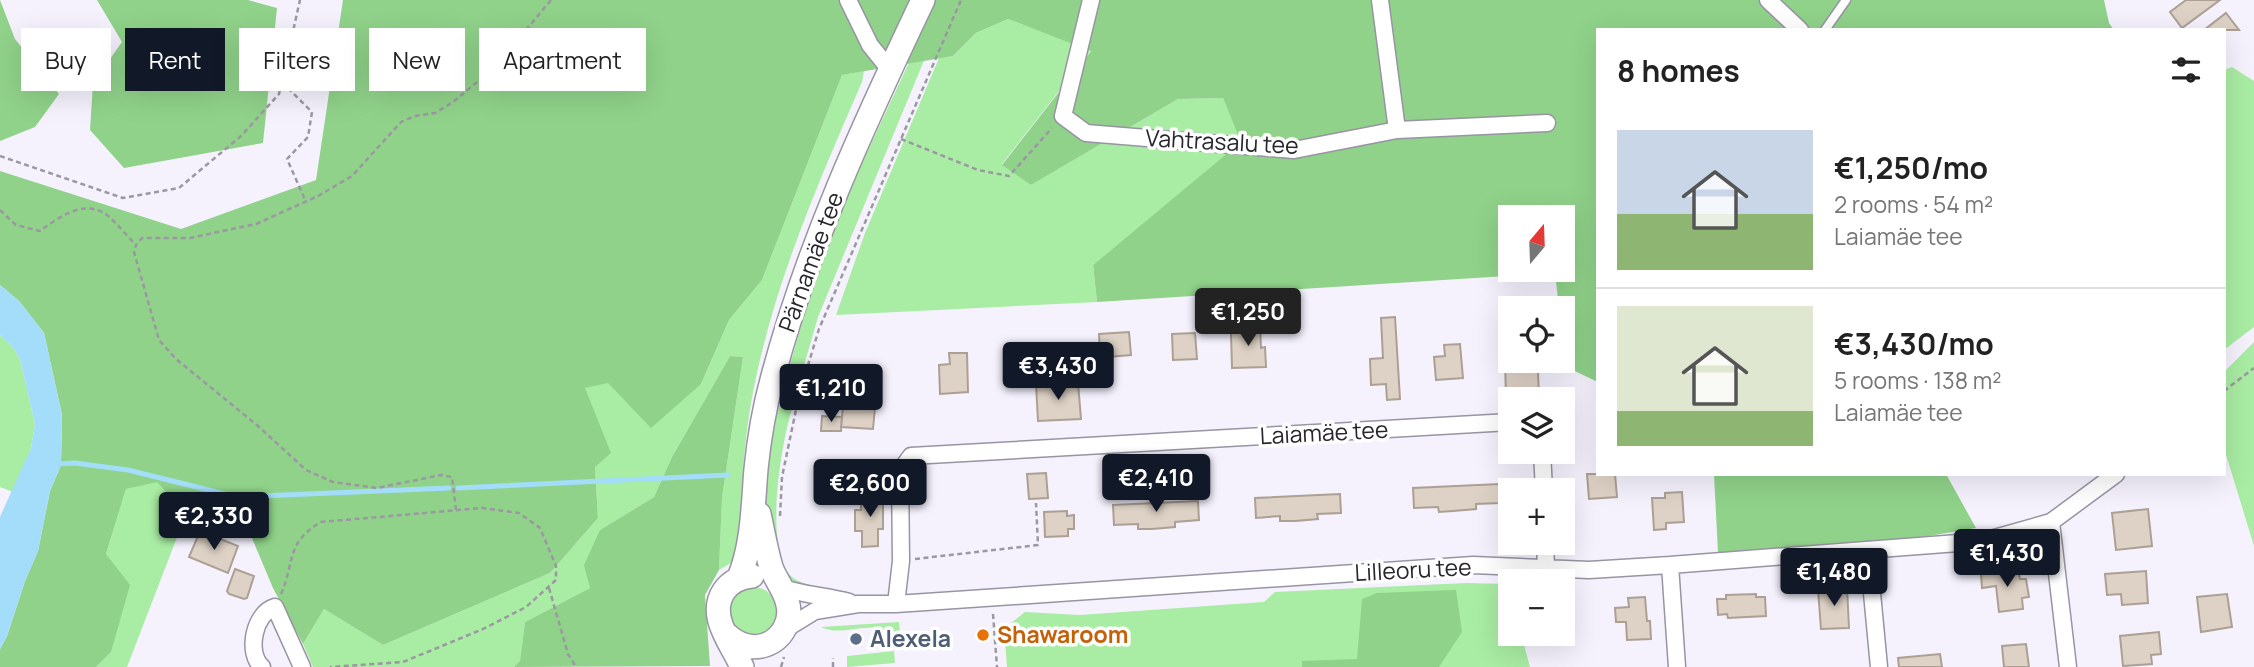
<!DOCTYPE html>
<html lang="en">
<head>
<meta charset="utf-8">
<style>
	:root { --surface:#fff; --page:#f6f6f6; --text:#222; --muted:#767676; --line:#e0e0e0; --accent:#111827 }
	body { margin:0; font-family:Manrope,sans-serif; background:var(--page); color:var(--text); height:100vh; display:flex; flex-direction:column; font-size:26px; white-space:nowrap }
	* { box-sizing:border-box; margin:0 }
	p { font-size:23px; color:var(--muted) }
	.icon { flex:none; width:38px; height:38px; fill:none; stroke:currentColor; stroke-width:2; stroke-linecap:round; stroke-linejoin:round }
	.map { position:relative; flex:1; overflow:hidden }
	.panel { position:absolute; left:1596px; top:28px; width:630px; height:448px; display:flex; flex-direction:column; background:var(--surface); border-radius:0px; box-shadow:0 7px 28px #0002 }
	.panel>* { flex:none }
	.hud { position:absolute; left:21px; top:28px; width:665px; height:63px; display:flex; gap:14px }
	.needle { width:46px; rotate:19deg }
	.buttons { position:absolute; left:1498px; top:205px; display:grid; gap:14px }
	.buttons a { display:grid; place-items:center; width:77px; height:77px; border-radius:0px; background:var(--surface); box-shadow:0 7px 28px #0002; font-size:35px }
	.price { position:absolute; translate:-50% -60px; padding:0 16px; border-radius:7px; background:var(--accent); color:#fff; font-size:23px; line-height:46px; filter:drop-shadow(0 2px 4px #0008) }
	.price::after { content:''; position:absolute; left:50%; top:42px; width:21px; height:16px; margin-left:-10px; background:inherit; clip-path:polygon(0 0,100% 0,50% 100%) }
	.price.selected { background:#222; color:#fff }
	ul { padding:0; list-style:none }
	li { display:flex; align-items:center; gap:21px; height:175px; padding:0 21px }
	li+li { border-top:2px solid var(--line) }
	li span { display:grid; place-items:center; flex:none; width:196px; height:140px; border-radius:0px; color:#555 }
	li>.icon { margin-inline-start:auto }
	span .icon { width:84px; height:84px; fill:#fffc; stroke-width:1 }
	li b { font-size:30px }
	h2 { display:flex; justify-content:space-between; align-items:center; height:84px; padding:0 21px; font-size:30px }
	.pill { padding:0 24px; border-radius:0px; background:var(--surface); box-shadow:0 7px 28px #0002; font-size:24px; line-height:63px }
	.pill.selected { background:var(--accent); color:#fff }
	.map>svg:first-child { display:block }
	.green { fill:#a9eca3 }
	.forest { fill:#90d28a; fill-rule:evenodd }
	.water { fill:#a3ddfa }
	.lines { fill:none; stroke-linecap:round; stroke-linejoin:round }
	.stream { stroke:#a3ddfa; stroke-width:5 }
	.building { fill:#ded2c6; stroke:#aca095; stroke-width:2 }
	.lane-casing { stroke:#9894a3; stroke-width:11 }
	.street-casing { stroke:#9894a3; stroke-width:19 }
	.secondary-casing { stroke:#9894a3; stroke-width:26 }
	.path { stroke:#9b98a2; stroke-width:2.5; stroke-dasharray:5 3.5; stroke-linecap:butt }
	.lane { stroke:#fff; stroke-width:8 }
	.street { stroke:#fff; stroke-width:16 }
	.secondary { stroke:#fff; stroke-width:23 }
	.food-dot { fill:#e8710a; stroke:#fff; stroke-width:2.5 }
	.service-dot { fill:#5c6f8a; stroke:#fff; stroke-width:2.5 }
	.labels { text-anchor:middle; stroke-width:7; stroke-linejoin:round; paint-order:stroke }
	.street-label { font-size:23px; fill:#28262c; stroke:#fff }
	.food-label { font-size:23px; font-weight:bold; fill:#c56008; stroke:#fff; text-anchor:start }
	.service-label { font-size:23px; font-weight:bold; fill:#4e5e75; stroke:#fff; text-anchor:start }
</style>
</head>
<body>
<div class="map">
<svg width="2254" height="667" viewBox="0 0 2254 667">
	<rect width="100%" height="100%" fill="#f5f2fe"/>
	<path class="green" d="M 949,0 L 818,317 L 798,386 L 785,382 L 816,274 L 855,178 L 913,54 Z
		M 1008,19 L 1091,50 L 1002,164 L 1031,185 L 1178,99 L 1223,98 L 1242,142 L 1093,265 L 1097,302 L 836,315 L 865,233 L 939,58 L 953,56 L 976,33 Z
		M 2232,67 L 2254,81 L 2254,327 L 2224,350 L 2224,70 Z
		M 864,71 L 862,82 C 816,188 769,295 750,409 C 742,459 741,509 739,558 L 719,570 L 722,498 L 743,357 L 730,356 L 672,457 L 654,497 L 600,530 L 590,588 L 525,622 L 520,662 L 514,667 L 313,667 L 303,644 L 324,609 L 383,645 L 550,573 L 598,518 L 595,467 L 584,388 L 608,382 L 701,384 L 729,320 L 762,280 L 842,75 Z
		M 0,335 L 12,346 L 20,359 L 35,424 L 31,448 L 13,492 L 0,487 Z
		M 2254,342 L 2254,546 L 2224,448 L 2224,372 Z
		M 784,395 L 795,399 C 782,437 763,542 790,575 C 794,580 802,582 808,585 L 810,590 L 786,580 C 779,556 770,532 765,507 C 760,483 773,418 784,395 Z
		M 157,481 L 186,514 L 127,667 L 96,667 L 111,652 L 106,554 L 126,489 Z
		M 1466,583 L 1510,584 L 1510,634 L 1521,634 L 1530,667 L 1007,667 L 1005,641 L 1011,623 L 1025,612 L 1080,615 L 1264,602 L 1275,592 Z
		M729 611a24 24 0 1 1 48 0a24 24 0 1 1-48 0Z
		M 899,622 L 900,632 C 890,635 888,630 879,628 C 859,625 839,636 821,627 Z
		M 894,651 L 895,663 L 847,667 L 847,656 Z"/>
	<path class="forest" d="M 0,0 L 15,39 L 59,94 L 35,127 L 0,141 Z
		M 97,0 L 248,0 L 277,8 L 263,143 L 124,168 L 90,130 L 93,83 L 122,42 Z
		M 343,0 L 2104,0 L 2109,23 L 2114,30 L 1598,30 L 1598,382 L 1564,366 L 1563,308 L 1559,308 L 1555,273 L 1097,302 L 1093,265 L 1241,142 L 1223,98 L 1178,99 L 1031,185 L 1002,165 L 1091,51 L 1008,19 L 976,33 L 953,56 L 842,75 L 762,280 L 729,320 L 701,384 L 651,428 L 608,383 L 585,388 L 611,453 L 595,467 L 598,518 L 550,573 L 383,645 L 324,609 L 303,644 L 273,588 L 249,531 L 186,514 L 157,482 L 126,489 L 106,554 L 130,585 L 111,652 L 96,667 L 0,667 L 0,649 L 7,636 L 25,581 L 38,551 L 50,491 L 61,465 L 62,415 L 44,333 L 19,301 L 0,285 L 0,171 L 181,229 L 316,180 ZM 1510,217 L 1563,217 L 1563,270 L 1510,270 Z
		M 730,356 L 743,357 L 722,498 L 719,570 L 705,595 L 710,666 L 514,667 L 520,661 L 525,622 L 590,588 L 584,565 L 600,530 L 654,497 L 672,457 Z
		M 1714,474 L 1946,474 L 1976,528 L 1864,547 L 1718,553 Z
		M 1456,590 L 1462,632 L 1439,667 L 1302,667 L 1302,661 L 1357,659 L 1362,599 L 1377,593 Z"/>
	<path class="water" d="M 0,285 L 19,301 L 44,333 L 62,415 L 61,465 L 50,491 L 38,551 L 25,581 L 7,636 L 0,649 L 0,517 L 31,448 L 35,424 L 20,359 L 12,346 L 0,335 Z"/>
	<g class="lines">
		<path class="stream" d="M 57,464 L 75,463 L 128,470 L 237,497 L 449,488
			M 458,488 L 728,475"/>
	</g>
	<path class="building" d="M 2186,0 L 2220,0 L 2182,28 L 2170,12 Z
		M 2226,13 L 2239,30 L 2204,30 Z
		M 1395,317 L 1400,399 L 1387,400 L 1386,384 L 1371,385 L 1370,359 L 1383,358 L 1381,318 Z
		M 1242,325 L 1260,325 L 1261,348 L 1265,347 L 1266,367 L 1232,368 L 1231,333 L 1243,332 Z
		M 1129,332 L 1131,355 L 1108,357 L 1108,352 L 1100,352 L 1099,334 Z
		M 1195,333 L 1197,359 L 1173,360 L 1172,334 Z
		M 1460,344 L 1463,378 L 1436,380 L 1434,357 L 1445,356 L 1444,345 Z
		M 949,353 L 967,353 L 968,392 L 940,394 L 939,365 L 950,364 Z
		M 1532,360 L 1532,372 L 1538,372 L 1539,396 L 1506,397 L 1505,361 Z
		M 1078,383 L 1081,419 L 1038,421 L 1036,384 Z
		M 843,406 L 875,407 L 873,429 L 841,427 Z
		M 822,416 L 842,417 L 841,431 L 821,431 Z
		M 1046,473 L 1048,498 L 1029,499 L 1027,474 Z
		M 1587,474 L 1615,474 L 1617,497 L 1589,499 Z
		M 890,478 L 890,492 L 872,492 L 871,479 Z
		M 1499,484 L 1500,503 L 1476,504 L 1476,509 L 1453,511 L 1439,512 L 1438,507 L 1414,508 L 1413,488 Z
		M 1682,492 L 1684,522 L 1666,523 L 1666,529 L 1654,530 L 1652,498 L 1665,498 L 1665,493 Z
		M 883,493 L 883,529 L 878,529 L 878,546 L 862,547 L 862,531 L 855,531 L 855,510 L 861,510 L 861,494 Z
		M 1340,494 L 1341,513 L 1317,514 L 1318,519 L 1295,521 L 1280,521 L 1280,516 L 1256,518 L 1255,498 Z
		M 1198,501 L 1199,520 L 1175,522 L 1175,527 L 1152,529 L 1138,529 L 1138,524 L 1114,525 L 1113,505 Z
		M 2148,509 L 2152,546 L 2116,550 L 2112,513 Z
		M 1067,511 L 1067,516 L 1074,515 L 1074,529 L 1068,529 L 1068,536 L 1045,537 L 1044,512 Z
		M 200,531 L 238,546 L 228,573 L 189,557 Z
		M 235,569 L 254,576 L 247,598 L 244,599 L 229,594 L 227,591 Z
		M 2018,569 L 2020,579 L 2026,579 L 2029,597 L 2022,598 L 2023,609 L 1999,612 L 1996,586 L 1982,588 L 1981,574 Z
		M 2146,571 L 2148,603 L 2122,605 L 2121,594 L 2107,595 L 2105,574 Z
		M 1847,587 L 1849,628 L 1821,629 L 1818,589 Z
		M 1756,594 L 1756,597 L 1765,597 L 1766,616 L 1728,618 L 1727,614 L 1718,615 L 1717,599 L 1726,599 L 1726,595 Z
		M 2227,594 L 2232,627 L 2201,632 L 2197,597 Z
		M 1645,597 L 1647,621 L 1650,621 L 1651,639 L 1627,640 L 1626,622 L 1616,622 L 1615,608 L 1629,607 L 1628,598 Z
		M 2159,632 L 2161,654 L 2151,655 L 2152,664 L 2123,666 L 2120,636 Z
		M 2026,644 L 2029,667 L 2004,667 L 2002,646 Z
		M 1940,654 L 1942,667 L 1899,667 L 1898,658 Z"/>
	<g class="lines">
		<g class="lane-casing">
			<path id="lane" d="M 1825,30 L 1846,0
				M 773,386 L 799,394"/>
		</g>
		<g class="street-casing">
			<path id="street" d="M 848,0 L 870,45 L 890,70
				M 1091,0 L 1063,116 L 1086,133 L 1294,150 L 1397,130 L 1547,123
				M 1380,0 L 1397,130
				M 1768,0 L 1800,30
				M 1542,452 L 1544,490
				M 2051,522 L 2068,667
				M 1545,542 L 1546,567
				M 1868,551 L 1879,667
				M 1670,565 L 1677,667
				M 780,587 C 803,595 826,596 849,602
				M 896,604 L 901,561 L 900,471 L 911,456 L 1510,422
				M 784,630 L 815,611 L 858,604 L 896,604 L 1473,565 L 1589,570 L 1670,565 L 1984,541 L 2051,522 L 2116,474
				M 262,667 C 246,653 254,613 275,607 L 302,667"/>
		</g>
		<g class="secondary-casing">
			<path id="secondary" d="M 739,578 C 753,544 753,505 756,469 C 759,439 764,409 772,380 C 807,247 864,124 923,0
				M 726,634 C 737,644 750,650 765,645 C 783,639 793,619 787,601 C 784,589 775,579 771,567 C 766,550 763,532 759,514
				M 742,667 C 732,644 707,616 724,591 C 731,581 741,577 752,576"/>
		</g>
		<path class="path" d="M 282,82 L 312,112 L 308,137 L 287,159 L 306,202
			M 901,139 L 978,170 L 1009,176 L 1052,128
			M 0,156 L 123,198 L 179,188 L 241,136 L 279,94 L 300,0
			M 0,210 L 16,225 L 40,231 C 58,218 84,198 107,215 C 117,223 126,235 135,244
			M 803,382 L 819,329 L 961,0
			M 2224,391 L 2254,368
			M 456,510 L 452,477 L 441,475 L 377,488 L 333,482 L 306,470 L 258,426 L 176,359 L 159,340 L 134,252 L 136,245 L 142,238 L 190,238 L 256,224 L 318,196 L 352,176 L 401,122 L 415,116 L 435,113 L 453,102 L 494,68 L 551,0
			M 780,516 L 782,477 L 797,405
			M 915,559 L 1038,545 L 1036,503
			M 549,588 L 568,654 L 576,667
			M 281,594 C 295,563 285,543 321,522 L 482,508 L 519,513 L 540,528 L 556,566 L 556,580 L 526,607 L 483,629 L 403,662 L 330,667
			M 993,614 L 997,667
			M 781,667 L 784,657
			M 833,667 L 833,658"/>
		<use href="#lane" class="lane"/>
		<use href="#street" class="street"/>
		<use href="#secondary" class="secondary"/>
	</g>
	<circle class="food-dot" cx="983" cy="635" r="7"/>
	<circle class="service-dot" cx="856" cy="639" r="7"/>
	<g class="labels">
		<g class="street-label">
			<text transform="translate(1222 142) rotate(3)" y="8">Vahtrasalu tee</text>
			<text transform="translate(811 262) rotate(-70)" y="8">Pärnamäe tee</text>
			<text transform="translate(1324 433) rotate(-3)" y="8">Laiamäe tee</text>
			<text transform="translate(1413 570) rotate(-3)" y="8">Lilleoru tee</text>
		</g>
		<g class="food-label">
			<text x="997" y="643">Shawaroom</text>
		</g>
		<g class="service-label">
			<text x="870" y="647">Alexela</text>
		</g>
	</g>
</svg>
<div class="buttons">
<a><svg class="needle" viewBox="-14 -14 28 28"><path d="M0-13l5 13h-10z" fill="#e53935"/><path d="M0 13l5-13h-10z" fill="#767676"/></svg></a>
<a><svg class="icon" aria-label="locate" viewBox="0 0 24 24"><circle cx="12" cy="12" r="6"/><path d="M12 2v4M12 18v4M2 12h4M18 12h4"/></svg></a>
<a><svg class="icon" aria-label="layers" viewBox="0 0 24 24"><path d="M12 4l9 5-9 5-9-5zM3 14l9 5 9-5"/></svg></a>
<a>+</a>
<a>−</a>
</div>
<b class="price selected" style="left:1248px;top:348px">€1,250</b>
<b class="price" style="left:1058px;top:402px">€3,430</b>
<b class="price" style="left:831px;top:424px">€1,210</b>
<b class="price" style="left:1156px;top:514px">€2,410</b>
<b class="price" style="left:870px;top:519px">€2,600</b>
<b class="price" style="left:214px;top:552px">€2,330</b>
<b class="price" style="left:2007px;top:589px">€1,430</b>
<b class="price" style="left:1834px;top:608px">€1,480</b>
<div class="hud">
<a class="pill">Buy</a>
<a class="pill selected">Rent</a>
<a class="pill">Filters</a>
<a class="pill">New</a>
<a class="pill">Apartment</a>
</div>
<section class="panel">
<h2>8 homes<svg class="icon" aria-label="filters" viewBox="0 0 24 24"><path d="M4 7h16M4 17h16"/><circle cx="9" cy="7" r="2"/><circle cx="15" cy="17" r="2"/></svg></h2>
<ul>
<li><span style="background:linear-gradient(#c9d6e8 60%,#8fb573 0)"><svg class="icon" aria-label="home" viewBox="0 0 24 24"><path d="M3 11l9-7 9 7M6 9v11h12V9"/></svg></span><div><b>€1,250/mo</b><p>2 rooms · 54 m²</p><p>Laiamäe tee</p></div></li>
<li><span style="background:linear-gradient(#dfe7d0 75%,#8fb573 0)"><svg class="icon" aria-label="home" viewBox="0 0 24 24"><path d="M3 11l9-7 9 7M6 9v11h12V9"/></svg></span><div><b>€3,430/mo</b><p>5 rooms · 138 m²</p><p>Laiamäe tee</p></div></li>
</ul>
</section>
</div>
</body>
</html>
